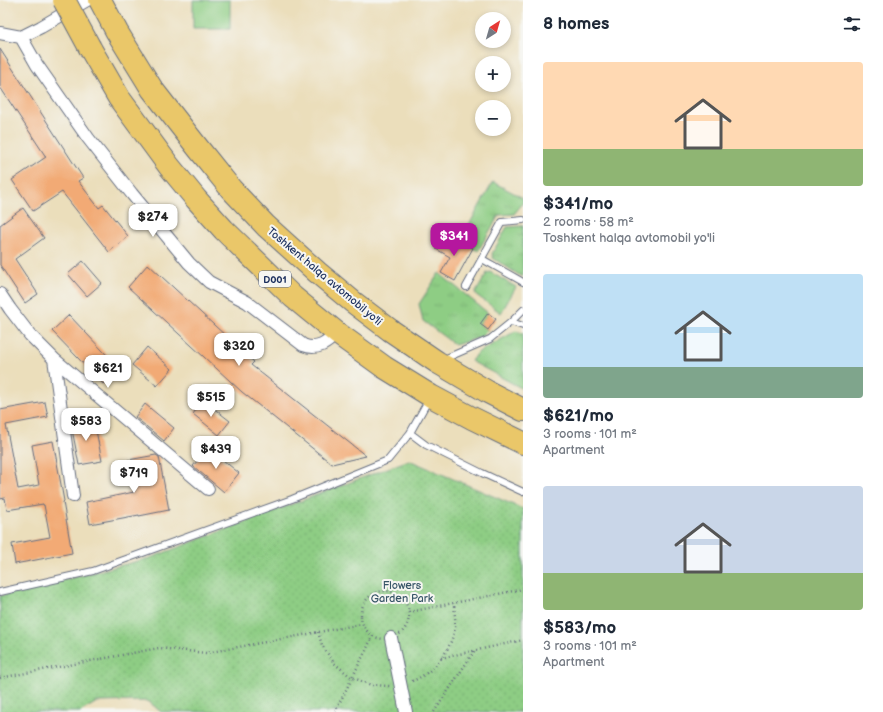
<!DOCTYPE html>
<html lang="en">
<head>
<meta charset="utf-8">
<style>
	:root { --surface:#fff; --page:#f6f6f7; --text:#1f2937; --muted:#747a83; --accent:#b5179e }
	body { margin:0; font-family:"Balsamiq Sans",sans-serif; background:var(--page); color:var(--text); height:100vh; display:flex; flex-direction:column; font-size:15px; white-space:nowrap }
	* { box-sizing:border-box; margin:0 }
	p { font-size:13px; color:var(--muted) }
	.icon { flex:none; width:22px; height:22px; fill:none; stroke:currentColor; stroke-width:2; stroke-linecap:round; stroke-linejoin:round }
	.map { position:relative; flex:1; overflow:hidden }
	.sheet { display:flex; flex-direction:column; background:var(--surface); width:360px }
	.sheet>* { flex:none }
	.needle { width:26px; rotate:37deg }
	.controls { position:absolute; left:475px; top:12px; display:grid; gap:8px }
	.controls a { display:grid; place-items:center; width:36px; height:36px; border-radius:50%; background:var(--surface); box-shadow:0 2px 6px #0003; font-size:20px }
	.price { position:absolute; translate:-50% -34px; padding:0 9px; border-radius:8px; background:#fff; color:#222; font-size:13px; line-height:26px; filter:drop-shadow(0 1px 2px #0008) }
	.price::after { content:''; position:absolute; left:50%; top:24px; width:12px; height:9px; margin-left:-6px; background:inherit; clip-path:polygon(0 0,100% 0,50% 100%) }
	.price.on { background:var(--accent); color:#fff }
	ul { padding:0; list-style:none }
	li { display:grid; align-content:center; gap:8px; height:212px; padding:0 20px }
	li span { display:grid; place-items:center; height:124px; border-radius:4px; color:#555 }
	li>.icon { margin-inline-start:auto }
	span .icon { width:72px; height:72px; fill:#fffc; stroke-width:1 }
	li b { font-size:17px }
	h2 { display:flex; justify-content:space-between; align-items:center; height:48px; padding:0 20px; font-size:17px }
	main { display:flex; flex:1; min-height:0 }
	.map>svg:first-child { display:block }
	.grass { fill:url(#grass-tufts); stroke:#547e71 }
	.park { fill:url(#park-dots); stroke:#547e71 }
	.garden { fill:#8ecd84; stroke:#547e71 }
	.building { fill:#f2aa75 }
	.lines { fill:none; stroke-linecap:round; stroke-linejoin:round }
	.lane-casing { stroke:#646c7f; stroke-width:8 }
	.street-casing { stroke:#646c7f; stroke-width:14 }
	.highway-casing { stroke:#646c7f; stroke-width:24 }
	.path { stroke:#646c7f; stroke-width:2.5; stroke-dasharray:1 3; stroke-linecap:butt }
	.lane { stroke:#fff; stroke-width:6 }
	.street { stroke:#fff; stroke-width:12 }
	.highway { stroke:#eac769; stroke-width:22 }
	.highway-bridge-casing { stroke:#646c7f; stroke-width:24; stroke-linecap:butt }
	.highway-bridge { stroke:#eac769; stroke-width:22 }
	.labels { text-anchor:middle; stroke-width:4; stroke-linejoin:round; paint-order:stroke }
	.shield { fill:#f6f6f2; stroke:#5d6b8a; stroke-width:1 }
	.shield-label { font-size:10px; font-weight:bold; fill:#1b2f5e }
	.street-label { font-size:11px; fill:#1b2f5e; stroke:#f6f6f2 }
	.park-label { font-size:11px; fill:#385668; stroke:#f6f6f2 }
</style>
</head>
<body>
<main>
<div class="map">
<svg width="523" height="712" viewBox="0 0 523 712">
	<defs>
		<pattern id="grass-tufts" width="24" height="20" patternUnits="userSpaceOnUse"><rect width="24" height="20" fill="#8ecd84"/><path d="M3 7l-1-3M5 7V3M7 7l1-3M15 17l-1-3M17 17v-4M19 17l1-3" fill="none" stroke="#7ab074"/></pattern>
		<pattern id="park-dots" width="8" height="8" patternUnits="userSpaceOnUse"><rect width="8" height="8" fill="#8ecd84"/><path d="M2 2h.1M6 6h.1" fill="none" stroke="#7ab074" stroke-width="1.8" stroke-linecap="round"/></pattern>
	</defs>
	<rect width="100%" height="100%" fill="#f6f6f2"/>
	<filter id="ink" filterUnits="userSpaceOnUse"><feTurbulence type="fractalNoise" baseFrequency=".025" numOctaves="2"/><feDisplacementMap in="SourceGraphic" scale="8" xChannelSelector="R" yChannelSelector="G"/><feConvolveMatrix kernelMatrix="1 2 1 2 8 2 1 2 1" color-interpolation-filters="sRGB"/></filter>
	<filter id="wash" filterUnits="userSpaceOnUse"><feTurbulence type="fractalNoise" baseFrequency=".012" numOctaves="4" result="noise"/><feDisplacementMap in="SourceGraphic" scale="16" xChannelSelector="R" yChannelSelector="G"/><feGaussianBlur stdDeviation="0.9" result="paint"/><feColorMatrix in="noise" values="0 0 0 0 0 0 0 0 0 0 0 0 0 0 0 0 0 1.4 0 .05"/><feComposite in="paint" operator="in"/></filter>
	<g filter="url(#wash)">
		<rect width="100%" height="100%" fill="#ebdebb"/>
		<path class="grass" d="M 493,182 L 523,198 L 523,203 L 514,214 L 499,215 L 478,251 L 460,241 Z
			M 523,226 L 523,276 L 522,277 L 493,258 L 492,254 L 507,227 Z
			M 490,272 L 516,287 L 501,313 L 475,294 L 487,273 Z
			M 439,273 L 488,313 L 480,324 L 488,330 L 481,337 L 455,345 L 423,321 L 419,304 Z
			M 516,331 L 523,333 L 523,389 L 471,361 L 477,353 Z"/>
		<path class="park" d="M 409,460 L 523,509 L 523,712 L 161,712 L 148,701 L 97,702 L 80,712 L 0,712 L 0,596 L 150,558 Z"/>
		<path class="garden" d="M 193,0 L 230,0 L 230,29 L 193,29 Z"/>
		<g id="blocks">
			<path class="building" d="M 0,49 L 83,178 L 78,181 L 99,208 L 103,205 L 128,236 L 109,252 L 62,192 L 33,211 L 12,180 L 46,157 L 0,87 Z
				M 23,208 L 44,238 L 15,259 L 38,294 L 25,303 L 0,265 L 0,225 Z
				M 444,236 L 458,244 L 460,241 L 473,248 L 455,281 L 441,273 L 450,257 L 436,249 Z
				M 83,261 L 102,283 L 87,296 L 68,274 Z
				M 148,264 L 254,362 L 251,365 L 366,456 L 332,464 L 242,392 L 128,287 Z
				M 488,313 L 496,319 L 488,330 L 480,324 Z
				M 69,315 L 119,368 L 103,384 L 52,331 Z
				M 147,347 L 172,369 L 157,386 L 132,365 Z
				M 203,400 L 230,421 L 219,435 L 193,414 Z
				M 45,402 L 48,417 L 6,425 L 18,489 L 39,485 L 32,445 L 53,441 L 64,501 L 63,502 L 72,553 L 15,564 L 12,544 L 50,537 L 44,505 L 43,505 L 43,504 L 7,510 L 5,498 L 0,499 L 0,410 Z
				M 145,404 L 174,428 L 164,441 L 135,417 Z
				M 94,420 L 102,461 L 79,465 L 71,424 Z
				M 208,448 L 239,473 L 224,492 L 193,466 Z
				M 156,455 L 159,457 L 169,510 L 139,516 L 139,515 L 90,524 L 86,502 L 134,492 L 128,460 Z"/>
		</g>
	</g>
	<g filter="url(#ink)">
		<use href="#blocks" fill-opacity="0" stroke="#646c7f" stroke-width="1"/>
		<g class="lines">
			<g class="lane-casing">
				<path id="lane" d="M 482,259 L 523,282
					M 466,287 L 502,222 L 523,220
					M 511,322 L 523,326
					M 442,360 L 490,339 L 511,322 L 523,310
					M 410,433 L 426,445 L 482,473 L 523,492
					M 0,592 L 93,571 L 292,499 L 388,460 L 410,433 L 429,399"/>
			</g>
			<g class="street-casing">
				<path id="street" d="M 0,33 L 21,37 L 41,27 L 87,0
					M 21,37 L 37,65 L 88,138 L 132,194 L 189,263 L 209,282 L 247,302 L 303,345 C 318,351 327,343 337,333
					M 0,294 L 10,309 L 30,335 L 54,359 L 208,489
					M 54,359 L 73,496
					M 391,638 L 406,712"/>
			</g>
			<g class="highway-casing">
				<path id="highway" d="M 100,0 L 117,32 L 152,89 L 198,148 L 231,189 L 266,226 L 317,272 L 353,302 L 390,330 L 437,362 L 488,392 L 523,410
					M 90,48 L 119,98 L 169,166 L 196,199 L 224,230 L 293,297 L 337,333 L 384,367 L 431,396 L 472,418 L 523,443"/>
			</g>
			<path class="path" d="M361 615a24 24 0 1 1 48 0a24 24 0 1 1-48 0Z
				M 409,612 L 523,589
				M 318,632 L 322,645 L 334,663 L 351,677 L 371,685 L 390,686
				M 441,658 L 523,640
				M 0,678 L 159,648 L 206,653 L 362,624
				M 412,681 C 434,673 451,650 455,628 C 456,620 454,611 454,603
				M 335,712 L 373,636
				M 434,712 L 475,650"/>
			<use href="#lane" class="lane"/>
			<use href="#street" class="street"/>
			<use href="#highway" class="highway"/>
			<g class="highway-bridge-casing">
				<path id="highway-bridge" d="M 64,0 L 90,48"/>
			</g>
			<use href="#highway-bridge" class="highway-bridge"/>
		</g>
	</g>
	<g class="labels">
		<rect class="shield" x="259" y="271" width="32" height="16" rx="3"/>
		<g class="shield-label">
			<text x="275" y="283">D001</text>
		</g>
		<g class="street-label">
			<text transform="translate(325 276) rotate(40)" y="4">Toshkent halqa avtomobil yo'li</text>
		</g>
		<g class="park-label">
			<text x="402" y="589">Flowers<tspan x="402" dy="13">Garden Park</tspan></text>
		</g>
	</g>
</svg>
<div class="controls">
<a><svg class="needle" viewBox="-14 -14 28 28"><path d="M0-13l5 13h-10z" fill="#e53935"/><path d="M0 13l5-13h-10z" fill="#747a83"/></svg></a>
<a>+</a>
<a>−</a>
</div>
<b class="price" style="left:153px;top:238px">$274</b>
<b class="price on" style="left:454px;top:257px">$341</b>
<b class="price" style="left:239px;top:367px">$320</b>
<b class="price" style="left:108px;top:389px">$621</b>
<b class="price" style="left:211px;top:418px">$515</b>
<b class="price" style="left:86px;top:442px">$583</b>
<b class="price" style="left:216px;top:470px">$439</b>
<b class="price" style="left:134px;top:494px">$719</b>
</div>
<section class="sheet">
<h2>8 homes<svg class="icon" aria-label="filters" viewBox="0 0 24 24"><path d="M4 7h16M4 17h16"/><circle cx="9" cy="7" r="2"/><circle cx="15" cy="17" r="2"/></svg></h2>
<ul>
<li><span style="background:linear-gradient(#ffd9b3 70%,#8fb573 0)"><svg class="icon" aria-label="home" viewBox="0 0 24 24"><path d="M3 11l9-7 9 7M6 9v11h12V9"/></svg></span><div><b>$341/mo</b><p>2 rooms · 58 m²</p><p>Toshkent halqa avtomobil yo'li</p></div></li>
<li><span style="background:linear-gradient(#bfe0f5 75%,#7fa58c 0)"><svg class="icon" aria-label="home" viewBox="0 0 24 24"><path d="M3 11l9-7 9 7M6 9v11h12V9"/></svg></span><div><b>$621/mo</b><p>3 rooms · 101 m²</p><p>Apartment</p></div></li>
<li><span style="background:linear-gradient(#c9d6e8 70%,#8fb573 0)"><svg class="icon" aria-label="home" viewBox="0 0 24 24"><path d="M3 11l9-7 9 7M6 9v11h12V9"/></svg></span><div><b>$583/mo</b><p>3 rooms · 101 m²</p><p>Apartment</p></div></li>
</ul>
</section>
</main>
</body>
</html>
